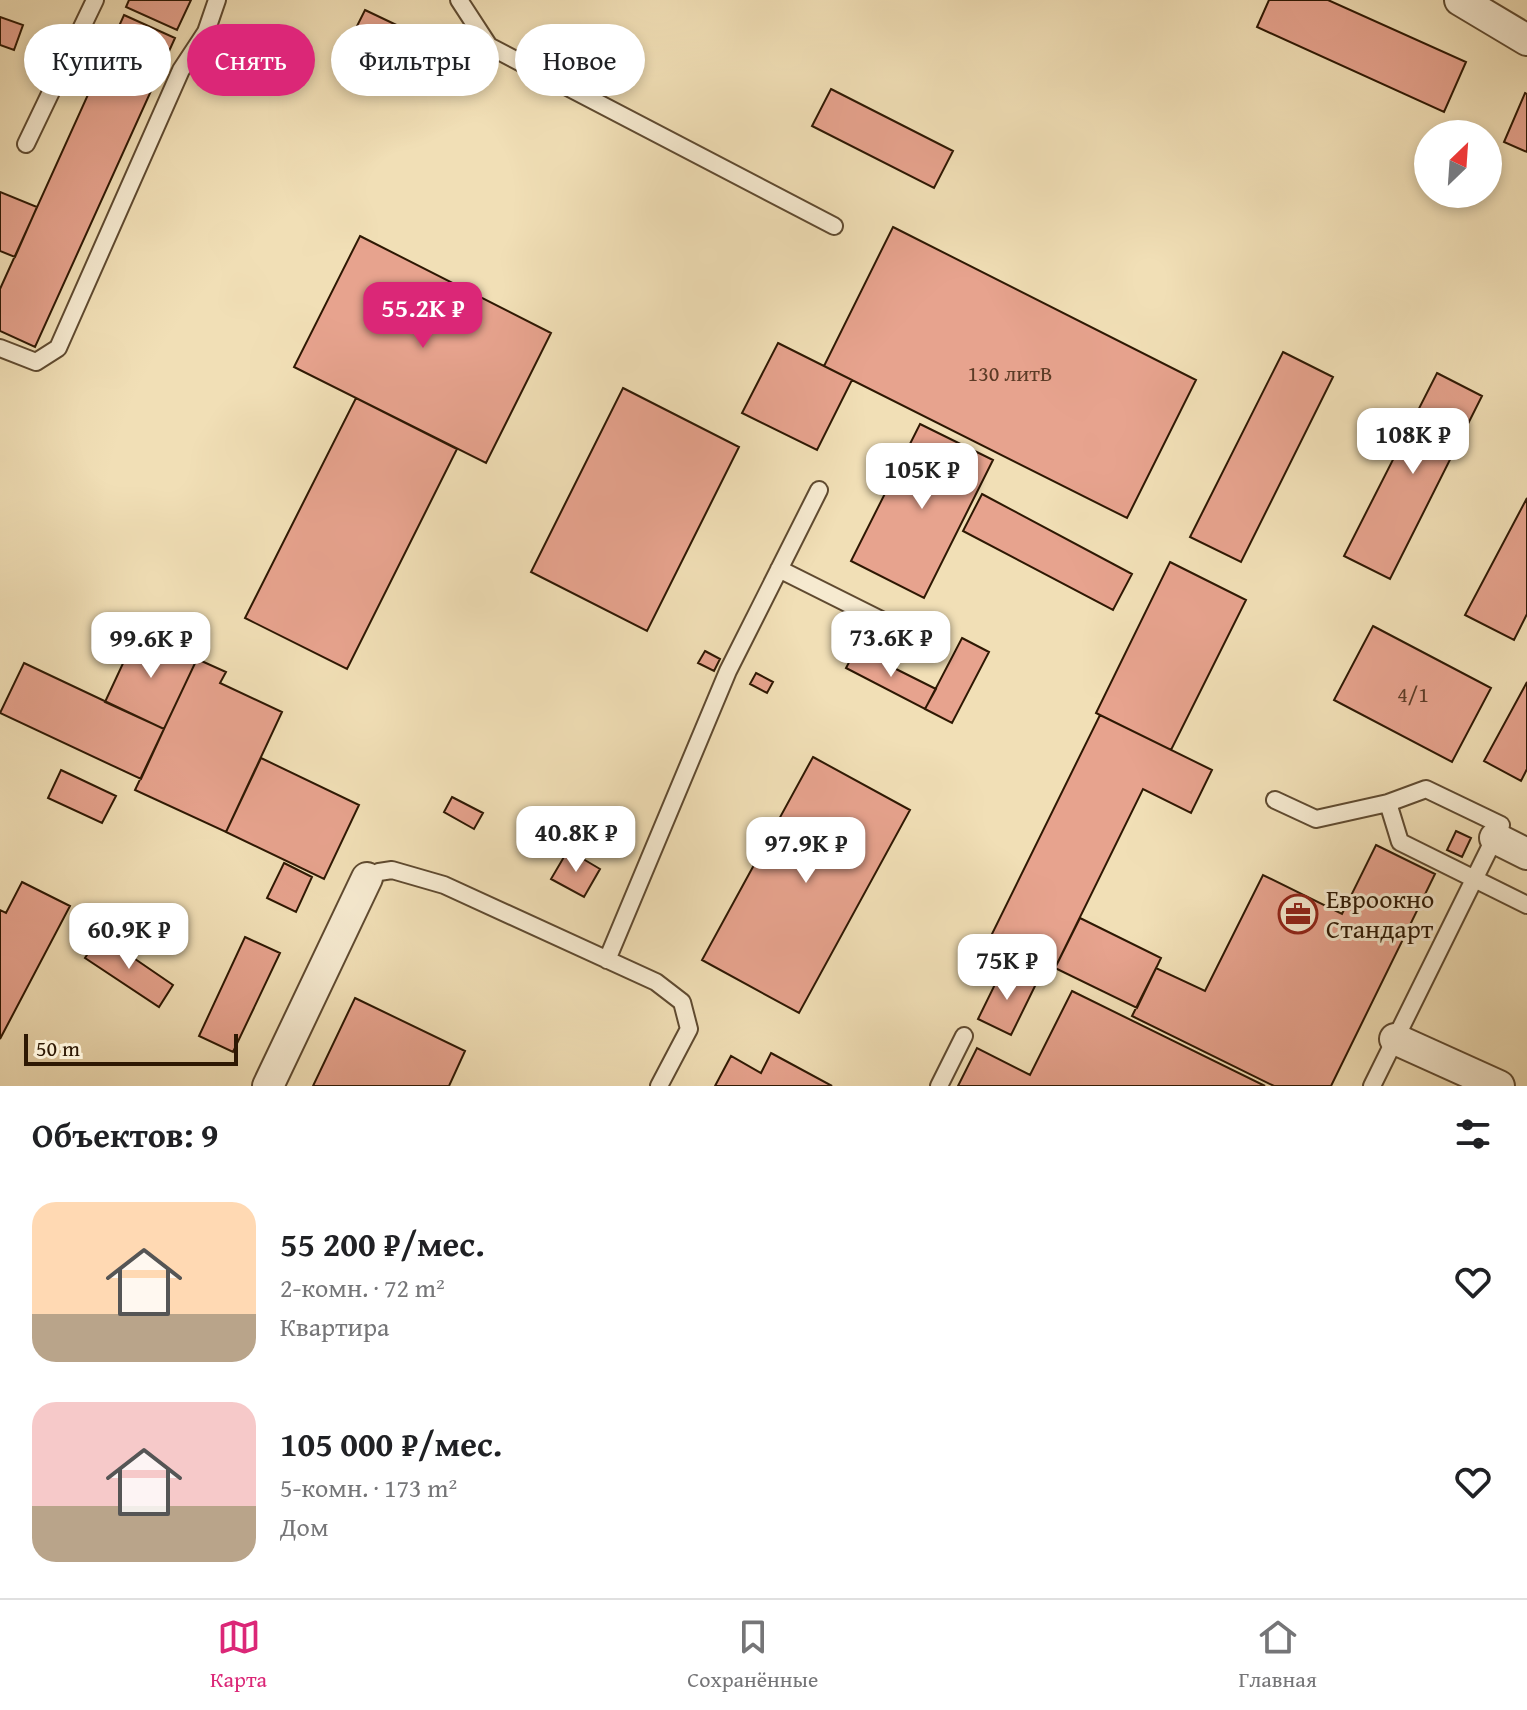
<!DOCTYPE html>
<html lang="ru">
<head>
<meta charset="utf-8">
<style>
	:root { --surface:#fff; --page:#f6f6f6; --text:#202124; --muted:#757577; --line:#e0e0e0; --accent:#db2777 }
	body { margin:0; font-family:"Gentium Book Plus",serif; background:var(--page); color:var(--text); height:100vh; display:flex; flex-direction:column; font-size:30px; white-space:nowrap }
	* { box-sizing:border-box; margin:0 }
	p { font-size:26px; color:var(--muted) }
	.icon { flex:none; width:44px; height:44px; fill:none; stroke:currentColor; stroke-width:2; stroke-linecap:round; stroke-linejoin:round }
	.map { position:relative; height:1086px; overflow:hidden }
	.side { display:flex; flex-direction:column; background:var(--surface); flex:1 }
	.side>* { flex:none }
	.hud { position:absolute; left:24px; top:24px; width:800px; height:72px; display:flex; gap:16px }
	.needle { width:52px; rotate:25deg }
	.tools { position:absolute; left:1414px; top:120px; display:grid; gap:16px }
	.tools a { display:grid; place-items:center; width:88px; height:88px; border-radius:50%; background:var(--surface); box-shadow:0 4px 12px #0003; font-size:40px }
	.scale { position:absolute; left:24px; bottom:20px; width:214px; box-sizing:border-box; padding-left:8px; border:4px solid #2e1803; border-top:0; font-size:22px; line-height:28px; white-space:nowrap; color:#2e1803; -webkit-text-stroke:6px #f6ead0; paint-order:stroke }
	.price { position:absolute; translate:-50% -68px; padding:0 18px; border-radius:16px; background:#fff; color:#222; font-size:26px; line-height:52px; filter:drop-shadow(0 2px 4px #0008) }
	.price::after { content:''; position:absolute; left:50%; top:48px; width:24px; height:18px; margin-left:-12px; background:inherit; clip-path:polygon(0 0,100% 0,50% 100%) }
	.price.on { background:var(--accent); color:#fff }
	ul { padding:0; list-style:none }
	li { display:flex; align-items:center; gap:24px; height:200px; padding:0 32px }
	li span { display:grid; place-items:center; flex:none; width:224px; height:160px; border-radius:24px; color:#555 }
	li>.icon { margin-inline-start:auto }
	span .icon { width:96px; height:96px; fill:#fffc; stroke-width:1 }
	li b { font-size:34px }
	h2 { display:flex; justify-content:space-between; align-items:center; height:96px; padding:0 32px; font-size:34px }
	.pill { padding:0 28px; border-radius:36px; background:var(--surface); box-shadow:0 4px 12px #0003; font-size:28px; line-height:72px }
	.pill.on { background:var(--accent); color:#fff }
	.menu { display:flex; justify-content:space-around; align-items:center; height:112px; border-top:2px solid var(--line); background:var(--surface); font-size:22px; color:var(--muted) }
	.menu a { display:grid; justify-items:center; gap:4px }
	.menu .on { color:var(--accent) }
	.map>svg:first-child { display:block }
	.building { fill:#e7a38e; stroke:#2e1803; stroke-width:2 }
	.lines { fill:none; stroke-linecap:round; stroke-linejoin:round }
	.lane-casing { stroke:#5f4a30; stroke-width:20 }
	.street-casing { stroke:#5f4a30; stroke-width:34 }
	.lane { stroke:#f6ead0; stroke-width:16 }
	.street { stroke:#f6ead0; stroke-width:30 }
	.labels { text-anchor:middle; stroke-width:6; stroke-linejoin:round; paint-order:stroke }
	.number-label { font-size:22px; fill:#5c3b26 }
	.poi-label { font-size:26px; fill:#2e1803; stroke:#f6ead0; text-anchor:start }
</style>
</head>
<body>
<div class="map">
<svg width="1527" height="1086" viewBox="0 0 1527 1086">
	<rect width="100%" height="100%" fill="#f1dfb6"/>
	<filter id="stains"><feTurbulence type="fractalNoise" baseFrequency=".0025" numOctaves="4"/><feColorMatrix values="0 0 0 0 .2 0 0 0 0 .09 0 0 0 0 .02 0 0 0 .5 -.17"/></filter>
	<radialGradient id="worn" r=".72"><stop offset=".6" stop-color="#630" stop-opacity="0"/><stop offset="1" stop-color="#630" stop-opacity=".3"/></radialGradient>
	<path class="building" d="M 129,0 L 191,0 L 177,30 L 126,7 Z
		M 1269,0 L 1328,0 L 1466,62 L 1444,112 L 1257,27 Z
		M 365,10 L 405,29 L 379,82 L 339,62 Z
		M 124,15 L 175,38 L 35,347 L 0,331 L 0,289 Z
		M 0,17 L 23,25 L 14,50 L 0,45 Z
		M 831,89 L 953,151 L 934,188 L 812,126 Z
		M 1525,93 L 1527,94 L 1527,152 L 1504,142 Z
		M 0,192 L 37,207 L 15,257 L 0,251 Z
		M 893,227 L 1196,380 L 1127,518 L 824,366 Z
		M 360,236 L 551,333 L 486,463 L 294,367 Z
		M 778,343 L 852,380 L 817,450 L 742,413 Z
		M 1283,352 L 1333,377 L 1241,562 L 1190,537 Z
		M 1437,373 L 1482,396 L 1390,579 L 1344,556 Z
		M 623,388 L 739,447 L 647,631 L 531,572 Z
		M 356,398 L 457,449 L 347,669 L 245,618 Z
		M 920,424 L 993,460 L 924,598 L 851,561 Z
		M 982,494 L 1132,574 L 1113,610 L 963,531 Z
		M 1527,498 L 1527,614 L 1514,640 L 1465,615 Z
		M 1170,562 L 1246,600 L 1171,750 L 1096,713 Z
		M 1373,626 L 1491,688 L 1452,762 L 1334,700 Z
		M 138,631 L 197,659 L 164,729 L 105,702 Z
		M 962,638 L 989,652 L 952,723 L 925,709 Z
		M 856,649 L 936,689 L 925,709 L 846,668 Z
		M 705,651 L 720,659 L 714,671 L 698,663 Z
		M 197,659 L 226,672 L 220,683 L 282,712 L 226,832 L 135,790 Z
		M 24,663 L 164,729 L 141,779 L 0,713 Z
		M 756,673 L 773,682 L 767,693 L 750,684 Z
		M 1527,682 L 1527,769 L 1521,781 L 1484,761 Z
		M 1100,715 L 1212,770 L 1191,813 L 1143,789 L 1053,972 L 989,940 Z
		M 813,757 L 910,810 L 799,1013 L 702,960 Z
		M 261,758 L 359,805 L 324,879 L 226,832 Z
		M 61,770 L 116,796 L 102,823 L 48,798 Z
		M 452,797 L 483,813 L 474,829 L 444,812 Z
		M 1456,831 L 1471,838 L 1462,857 L 1447,850 Z
		M 1376,845 L 1435,874 L 1331,1086 L 1274,1086 L 1132,1016 L 1156,968 L 1205,991 L 1263,875 L 1342,914 Z
		M 568,850 L 600,869 L 584,897 L 551,879 Z
		M 284,863 L 312,877 L 296,912 L 267,898 Z
		M 22,882 L 70,906 L 0,1039 L 0,910 L 6,913 Z
		M 1080,918 L 1161,958 L 1137,1008 L 1055,968 Z
		M 100,935 L 173,985 L 159,1007 L 85,958 Z
		M 245,937 L 280,953 L 233,1052 L 199,1036 Z
		M 1003,968 L 1036,984 L 1011,1035 L 978,1019 Z
		M 1072,991 L 1265,1086 L 958,1086 L 977,1048 L 1030,1075 Z
		M 355,998 L 465,1051 L 449,1086 L 313,1086 Z
		M 771,1053 L 832,1086 L 715,1086 L 731,1056 L 761,1073 Z"/>
	<g class="lines">
		<g class="lane-casing">
			<path id="lane" d="M 459,0 L 489,46 L 834,226
				M 26,144 L 95,0
				M 0,348 L 36,362 L 58,348 L 181,70 L 206,32 L 217,0
				M 779,569 L 901,630
				M 1275,800 L 1316,819 L 1388,803 L 1426,789 L 1501,825 L 1372,1086
				M 1388,803 L 1400,842 L 1527,905
				M 367,878 L 379,872 L 392,870 L 444,885 L 656,982 L 682,1002 L 689,1029 L 659,1086
				M 607,960 L 728,671 L 819,490
				M 939,1086 L 964,1036"/>
		</g>
		<g class="street-casing">
			<path id="street" d="M 1460,0 L 1527,40
				M 1495,838 L 1527,854
				M 1395,1039 L 1499,1086
				M 268,1086 L 367,878"/>
		</g>
		<use href="#lane" class="lane"/>
		<use href="#street" class="street"/>
	</g>
	<defs>
		<g id="office-ring" transform="scale(2)"><circle r="9.5" fill="#f6ead0" stroke="#8f2418" stroke-width="1.5"/><path d="M-6-3h4V-5.5h4V-3h4V5H-6ZM-1-4.5V-3h2v-1.5ZM-6 0V1H6V0Z" fill="#8f2418"/></g>
	</defs>
	<g fill-rule="evenodd">
		<use href="#office-ring" x="1298" y="914"/>
	</g>
	<g class="labels">
		<g class="number-label">
			<text x="1010" y="381">130 литВ</text>
			<text x="1413" y="702">4/1</text>
		</g>
		<g class="poi-label">
			<text x="1326" y="908">Евроокно<tspan x="1326" dy="30">Стандарт</tspan></text>
		</g>
	</g>
	<rect width="100%" height="100%" filter="url(#stains)"/>
	<rect width="100%" height="100%" fill="url(#worn)"/>
</svg>
<div class="tools">
<a><svg class="needle" viewBox="-14 -14 28 28"><path d="M0-13l5 13h-10z" fill="#e53935"/><path d="M0 13l5-13h-10z" fill="#757577"/></svg></a>
</div>
<div class="scale">50 m</div>
<b class="price on" style="left:423px;top:350px">55.2K ₽</b>
<b class="price" style="left:1413px;top:476px">108K ₽</b>
<b class="price" style="left:922px;top:511px">105K ₽</b>
<b class="price" style="left:891px;top:679px">73.6K ₽</b>
<b class="price" style="left:151px;top:680px">99.6K ₽</b>
<b class="price" style="left:576px;top:874px">40.8K ₽</b>
<b class="price" style="left:806px;top:885px">97.9K ₽</b>
<b class="price" style="left:129px;top:971px">60.9K ₽</b>
<b class="price" style="left:1007px;top:1002px">75K ₽</b>
<div class="hud">
<a class="pill">Купить</a>
<a class="pill on">Снять</a>
<a class="pill">Фильтры</a>
<a class="pill">Новое</a>
</div>
</div>
<section class="side">
<h2>Объектов: 9<svg class="icon" aria-label="filters" viewBox="0 0 24 24"><path d="M4 7h16M4 17h16"/><circle cx="9" cy="7" r="2"/><circle cx="15" cy="17" r="2"/></svg></h2>
<ul>
<li><span style="background:linear-gradient(#ffd9b3 70%,#b9a48a 0)"><svg class="icon" aria-label="home" viewBox="0 0 24 24"><path d="M3 11l9-7 9 7M6 9v11h12V9"/></svg></span><div><b>55 200 ₽/мес.</b><p>2-комн. · 72 m²</p><p>Квартира</p></div><svg class="icon" aria-label="heart" viewBox="0 0 24 24"><path d="M12 20l-8-8c-3-5 5-10 8-4 3-6 11-1 8 4z"/></svg></li>
<li><span style="background:linear-gradient(#f6c9c9 65%,#b9a48a 0)"><svg class="icon" aria-label="home" viewBox="0 0 24 24"><path d="M3 11l9-7 9 7M6 9v11h12V9"/></svg></span><div><b>105 000 ₽/мес.</b><p>5-комн. · 173 m²</p><p>Дом</p></div><svg class="icon" aria-label="heart" viewBox="0 0 24 24"><path d="M12 20l-8-8c-3-5 5-10 8-4 3-6 11-1 8 4z"/></svg></li>
</ul>
</section>
<nav class="menu">
<a class="on"><svg class="icon" aria-label="map" viewBox="0 0 24 24"><path d="M3 6l6-2 6 2 6-2v14l-6 2-6-2-6 2zM9 4v14M15 6v14"/></svg>Карта</a>
<a><svg class="icon" aria-label="saved" viewBox="0 0 24 24"><path d="M7 4h10v16l-5-4-5 4z"/></svg>Сохранённые</a>
<a><svg class="icon" aria-label="home" viewBox="0 0 24 24"><path d="M3 11l9-7 9 7M6 9v11h12V9"/></svg>Главная</a>
</nav>
</body>
</html>
